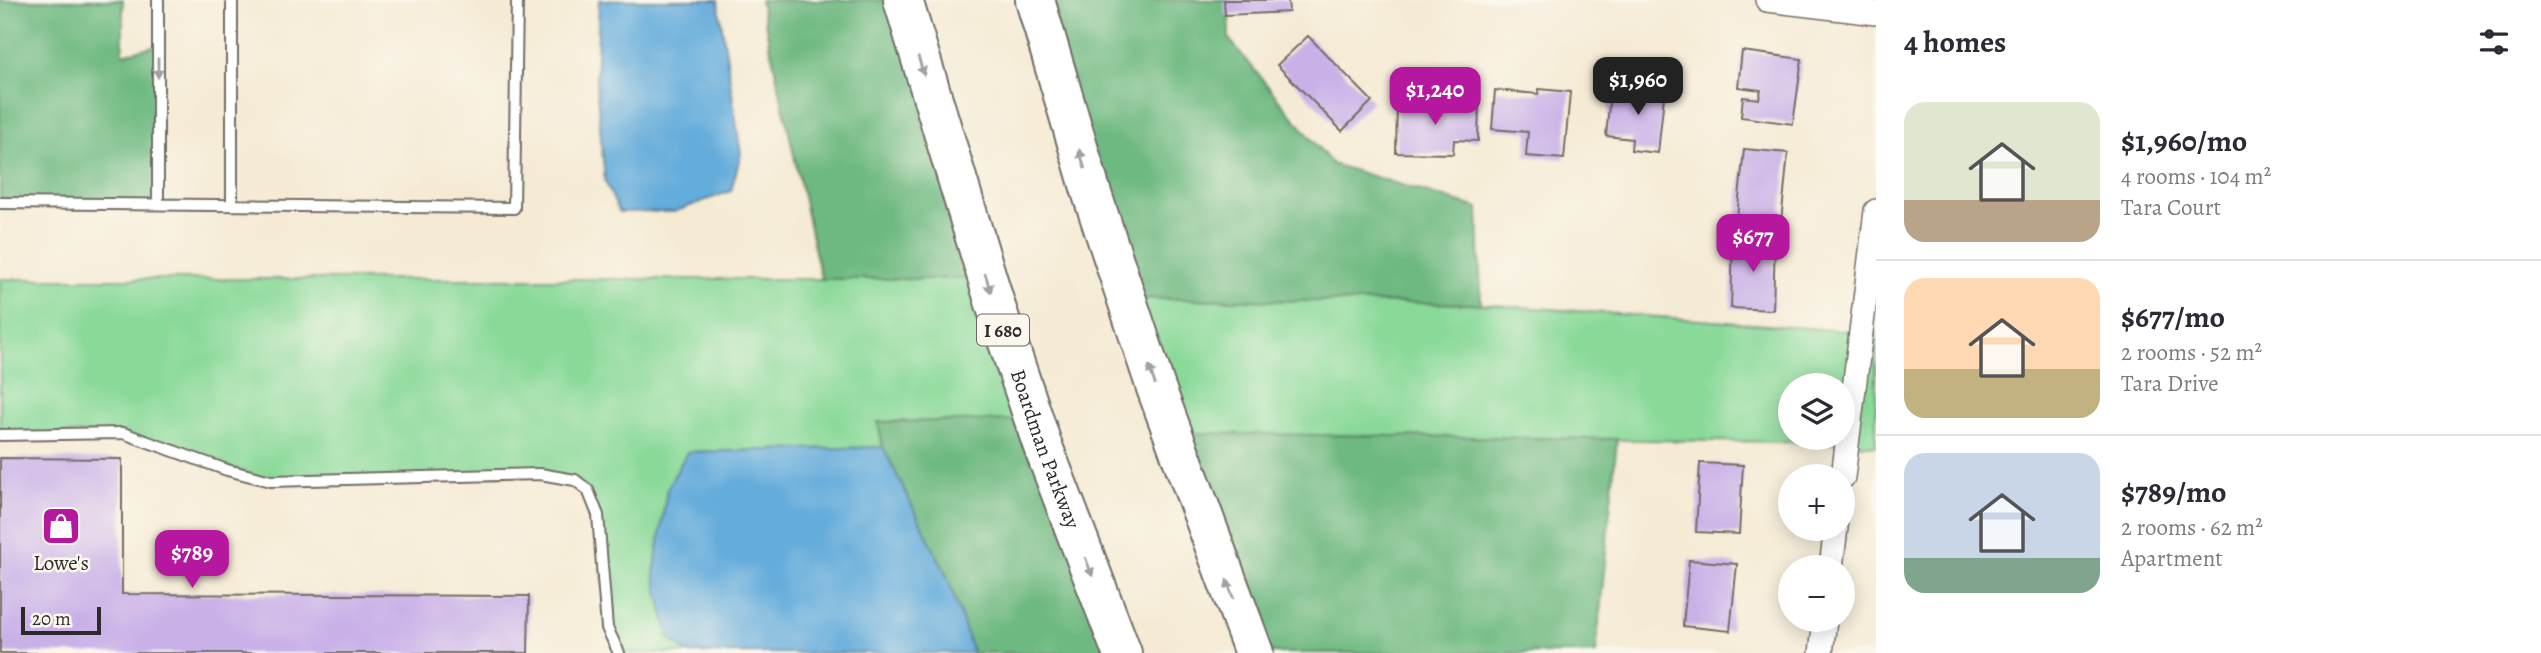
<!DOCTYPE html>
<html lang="en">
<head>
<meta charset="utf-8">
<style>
	:root { --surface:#fff; --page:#f2f2f3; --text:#2b2b33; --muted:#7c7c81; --line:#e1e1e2; --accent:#b5179e }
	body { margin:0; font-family:Alegreya,serif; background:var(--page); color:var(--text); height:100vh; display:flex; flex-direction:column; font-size:26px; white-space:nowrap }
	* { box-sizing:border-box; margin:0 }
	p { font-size:23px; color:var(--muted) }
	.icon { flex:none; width:38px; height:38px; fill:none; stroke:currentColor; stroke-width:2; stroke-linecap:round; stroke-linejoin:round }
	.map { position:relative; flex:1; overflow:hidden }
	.panel { display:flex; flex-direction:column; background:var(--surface); width:665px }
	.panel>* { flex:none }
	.tools { position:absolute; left:1778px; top:373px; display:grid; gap:14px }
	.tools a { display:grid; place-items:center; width:77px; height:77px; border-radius:50%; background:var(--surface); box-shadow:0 4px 18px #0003; font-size:35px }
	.scale { position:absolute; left:21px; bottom:18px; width:80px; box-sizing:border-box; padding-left:7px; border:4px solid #2b2b2b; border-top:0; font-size:19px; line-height:24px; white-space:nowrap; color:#2b2b2b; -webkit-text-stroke:5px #fbf7ec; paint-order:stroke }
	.price { position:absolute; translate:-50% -60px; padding:0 16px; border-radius:14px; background:var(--accent); color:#fff; font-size:23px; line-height:46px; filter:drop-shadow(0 2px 4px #0008) }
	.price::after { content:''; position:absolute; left:50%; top:42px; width:21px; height:16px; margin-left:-10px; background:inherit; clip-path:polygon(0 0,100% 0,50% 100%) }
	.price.selected { background:#222; color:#fff }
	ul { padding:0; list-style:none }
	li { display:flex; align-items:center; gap:21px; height:175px; padding:0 28px }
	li+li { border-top:2px solid var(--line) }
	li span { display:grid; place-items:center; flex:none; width:196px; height:140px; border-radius:21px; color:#555 }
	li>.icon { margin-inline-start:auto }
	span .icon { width:84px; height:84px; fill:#fffc; stroke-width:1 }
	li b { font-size:30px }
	h2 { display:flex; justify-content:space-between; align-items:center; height:84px; padding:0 28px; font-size:30px }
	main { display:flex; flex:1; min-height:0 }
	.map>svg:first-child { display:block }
	.green { fill:#89d999; stroke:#5a8262; stroke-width:2; fill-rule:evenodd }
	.forest { fill:#6eb981; stroke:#4c7256; stroke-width:2 }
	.water { fill:#64acdb; stroke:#486c83; stroke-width:2 }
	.building { fill:#c9b1e8 }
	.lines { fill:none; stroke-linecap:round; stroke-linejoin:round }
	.service-casing { stroke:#726e66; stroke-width:14 }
	.minor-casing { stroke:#726e66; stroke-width:26 }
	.motorway-casing { stroke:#726e66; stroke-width:42 }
	.service { stroke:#fff; stroke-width:10 }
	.minor { stroke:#fff; stroke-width:23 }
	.motorway { stroke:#fff; stroke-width:38 }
	.oneway { fill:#a0a0a0 }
	.labels { text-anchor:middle; stroke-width:5; stroke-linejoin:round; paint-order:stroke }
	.shield { fill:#fbf7ec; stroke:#696865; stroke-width:2 }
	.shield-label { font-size:19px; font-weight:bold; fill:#2b2b2b }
	.street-label { font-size:21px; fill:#2b2b2b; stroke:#fbf7ec }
	.poi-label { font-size:21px; fill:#2b2b2b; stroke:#fbf7ec }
</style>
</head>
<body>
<main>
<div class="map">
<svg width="1876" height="653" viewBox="0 0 1876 653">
	<rect width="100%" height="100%" fill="#fbf7ec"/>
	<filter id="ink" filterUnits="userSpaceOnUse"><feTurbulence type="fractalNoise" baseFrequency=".0143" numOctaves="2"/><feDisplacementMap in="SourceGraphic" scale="14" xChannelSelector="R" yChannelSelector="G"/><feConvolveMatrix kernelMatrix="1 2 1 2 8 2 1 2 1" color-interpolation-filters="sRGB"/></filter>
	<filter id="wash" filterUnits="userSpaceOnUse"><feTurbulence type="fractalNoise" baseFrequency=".00686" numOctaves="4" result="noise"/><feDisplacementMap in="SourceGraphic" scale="28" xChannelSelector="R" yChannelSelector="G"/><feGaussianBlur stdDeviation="1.57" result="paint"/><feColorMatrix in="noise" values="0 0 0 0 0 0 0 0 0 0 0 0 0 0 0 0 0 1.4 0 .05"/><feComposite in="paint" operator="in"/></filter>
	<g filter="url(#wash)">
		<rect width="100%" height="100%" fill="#f5ebd5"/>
		<path class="green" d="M 0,279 L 987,279 L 1034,420 L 878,422 L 883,447 L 687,452 L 669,638 L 689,653 L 619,653 L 607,628 L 598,515 L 575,480 L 540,474 L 271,481 L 123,433 L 0,435 Z
			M 1127,298 L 1481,304 L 1876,333 L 1876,446 L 1847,443 L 1173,433 ZM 1790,385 L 1843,385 L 1843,438 L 1790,438 Z"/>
		<path class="forest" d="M 0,0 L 123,0 L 123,54 L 158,45 L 158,204 L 0,203 Z
			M 760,0 L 903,0 L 987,279 L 821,279 Z
			M 1035,0 L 1229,0 L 1229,39 L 1332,164 L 1478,208 L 1481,304 L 1127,298 Z
			M 1034,420 L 1122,653 L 973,653 L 947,576 L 883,447 L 878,422 Z
			M 1173,433 L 1617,439 L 1596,653 L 1254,653 Z"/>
		<path class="water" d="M 599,0 L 718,0 L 741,154 L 731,191 L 674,212 L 619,212 L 605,181 L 596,84 Z
			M 883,447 L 947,576 L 973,653 L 689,653 L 669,638 L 654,574 L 667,489 L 687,452 Z"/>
		<g id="blocks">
			<path class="building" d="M 1224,0 L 1288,0 L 1289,12 L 1225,15 Z
				M 1308,36 L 1372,101 L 1342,131 L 1277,65 Z
				M 1742,51 L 1802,59 L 1793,124 L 1741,117 L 1743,97 L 1759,99 L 1761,90 L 1738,87 Z
				M 1625,83 L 1665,87 L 1658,153 L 1631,150 L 1632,139 L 1606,136 L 1610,96 L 1624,98 Z
				M 1539,89 L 1570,92 L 1564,159 L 1526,156 L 1528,132 L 1492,129 L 1495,90 L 1538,94 Z
				M 1397,103 L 1479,104 L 1478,141 L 1454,140 L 1453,154 L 1396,153 Z
				M 1744,149 L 1788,153 L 1781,222 L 1737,217 Z
				M 1733,239 L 1775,240 L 1773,310 L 1731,308 Z
				M 0,458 L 122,459 L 122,594 L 529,596 L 528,653 L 0,653 Z
				M 1700,463 L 1743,465 L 1739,534 L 1696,532 Z
				M 1689,560 L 1737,564 L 1730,631 L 1683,626 Z"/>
		</g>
	</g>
	<g filter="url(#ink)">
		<use href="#blocks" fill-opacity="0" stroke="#726e66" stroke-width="2"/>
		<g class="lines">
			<g class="service-casing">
				<path id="service" d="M 158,0 L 158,204
					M 0,203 L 514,208 L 517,0
					M 232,205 L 232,0
					M 0,435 L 123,433 L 227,470 L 271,481 L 540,474 L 575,480 L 588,490 L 598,515 L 607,628 L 619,653"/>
			</g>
			<g class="minor-casing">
				<path id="minor" d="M 1767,0 L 1876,13
					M 1843,477 L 1876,211
					M 1831,567 L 1836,528
					M 1821,653 L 1825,620"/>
			</g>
			<g class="motorway-casing">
				<g id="motorway">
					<path id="s1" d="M 903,0 L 996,307 L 1042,444 L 1122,653"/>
					<path d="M 1035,0 L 1091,191 L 1156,388 L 1254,653"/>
				</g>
			</g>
			<use href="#service" class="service"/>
			<use href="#minor" class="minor"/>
			<use href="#motorway" class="motorway"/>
		</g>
		<defs><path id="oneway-solid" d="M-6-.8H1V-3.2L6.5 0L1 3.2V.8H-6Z" transform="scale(1.75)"/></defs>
		<g class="oneway">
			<use href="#oneway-solid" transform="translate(921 66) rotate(73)"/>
			<use href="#oneway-solid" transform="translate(158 68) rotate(90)"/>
			<use href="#oneway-solid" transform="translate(1082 159) rotate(-106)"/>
			<use href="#oneway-solid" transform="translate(988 283) rotate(73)"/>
			<use href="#oneway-solid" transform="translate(1152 375) rotate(-108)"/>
			<use href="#oneway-solid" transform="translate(1089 567) rotate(69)"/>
			<use href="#oneway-solid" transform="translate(1230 589) rotate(-110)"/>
		</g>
	</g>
	<defs>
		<g id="shop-square" transform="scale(2.0125)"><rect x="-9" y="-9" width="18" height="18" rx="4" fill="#b5179e" stroke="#fbf7ec"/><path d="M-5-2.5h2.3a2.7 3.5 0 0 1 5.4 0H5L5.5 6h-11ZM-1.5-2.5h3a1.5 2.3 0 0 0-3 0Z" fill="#fff"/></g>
	</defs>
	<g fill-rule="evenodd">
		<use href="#shop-square" x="61" y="526"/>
	</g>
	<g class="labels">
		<rect class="shield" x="977" y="314.5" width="52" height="31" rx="5"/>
		<g class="shield-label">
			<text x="1003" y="337">I 680</text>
		</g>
		<g class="street-label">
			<text dy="7" stroke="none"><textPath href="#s1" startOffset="471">Boardman Parkway</textPath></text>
		</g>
		<g class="poi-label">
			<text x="61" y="570">Lowe's</text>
		</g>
	</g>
</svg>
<div class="tools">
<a><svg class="icon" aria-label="layers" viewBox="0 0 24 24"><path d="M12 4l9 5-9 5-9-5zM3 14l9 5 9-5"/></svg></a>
<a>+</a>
<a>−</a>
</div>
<div class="scale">20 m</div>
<b class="price selected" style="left:1638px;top:117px">$1,960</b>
<b class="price" style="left:1435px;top:127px">$1,240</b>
<b class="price" style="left:1753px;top:274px">$677</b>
<b class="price" style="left:192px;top:590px">$789</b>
</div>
<section class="panel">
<h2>4 homes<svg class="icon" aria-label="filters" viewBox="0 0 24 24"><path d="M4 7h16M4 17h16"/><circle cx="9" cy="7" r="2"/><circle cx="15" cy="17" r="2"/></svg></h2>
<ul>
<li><span style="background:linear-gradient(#dfe7d0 70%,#b9a48a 0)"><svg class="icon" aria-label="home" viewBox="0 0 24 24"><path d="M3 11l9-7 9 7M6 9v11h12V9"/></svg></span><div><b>$1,960/mo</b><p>4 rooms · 104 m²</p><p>Tara Court</p></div></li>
<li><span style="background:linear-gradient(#ffd9b3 65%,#c2b280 0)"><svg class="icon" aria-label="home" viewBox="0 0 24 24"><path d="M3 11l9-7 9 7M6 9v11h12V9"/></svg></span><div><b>$677/mo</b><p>2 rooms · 52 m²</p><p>Tara Drive</p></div></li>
<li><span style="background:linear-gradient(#c9d6e8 75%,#7fa58c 0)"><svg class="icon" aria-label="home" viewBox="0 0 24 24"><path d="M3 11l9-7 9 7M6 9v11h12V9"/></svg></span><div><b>$789/mo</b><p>2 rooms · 62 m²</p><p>Apartment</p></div></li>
</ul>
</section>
</main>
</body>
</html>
